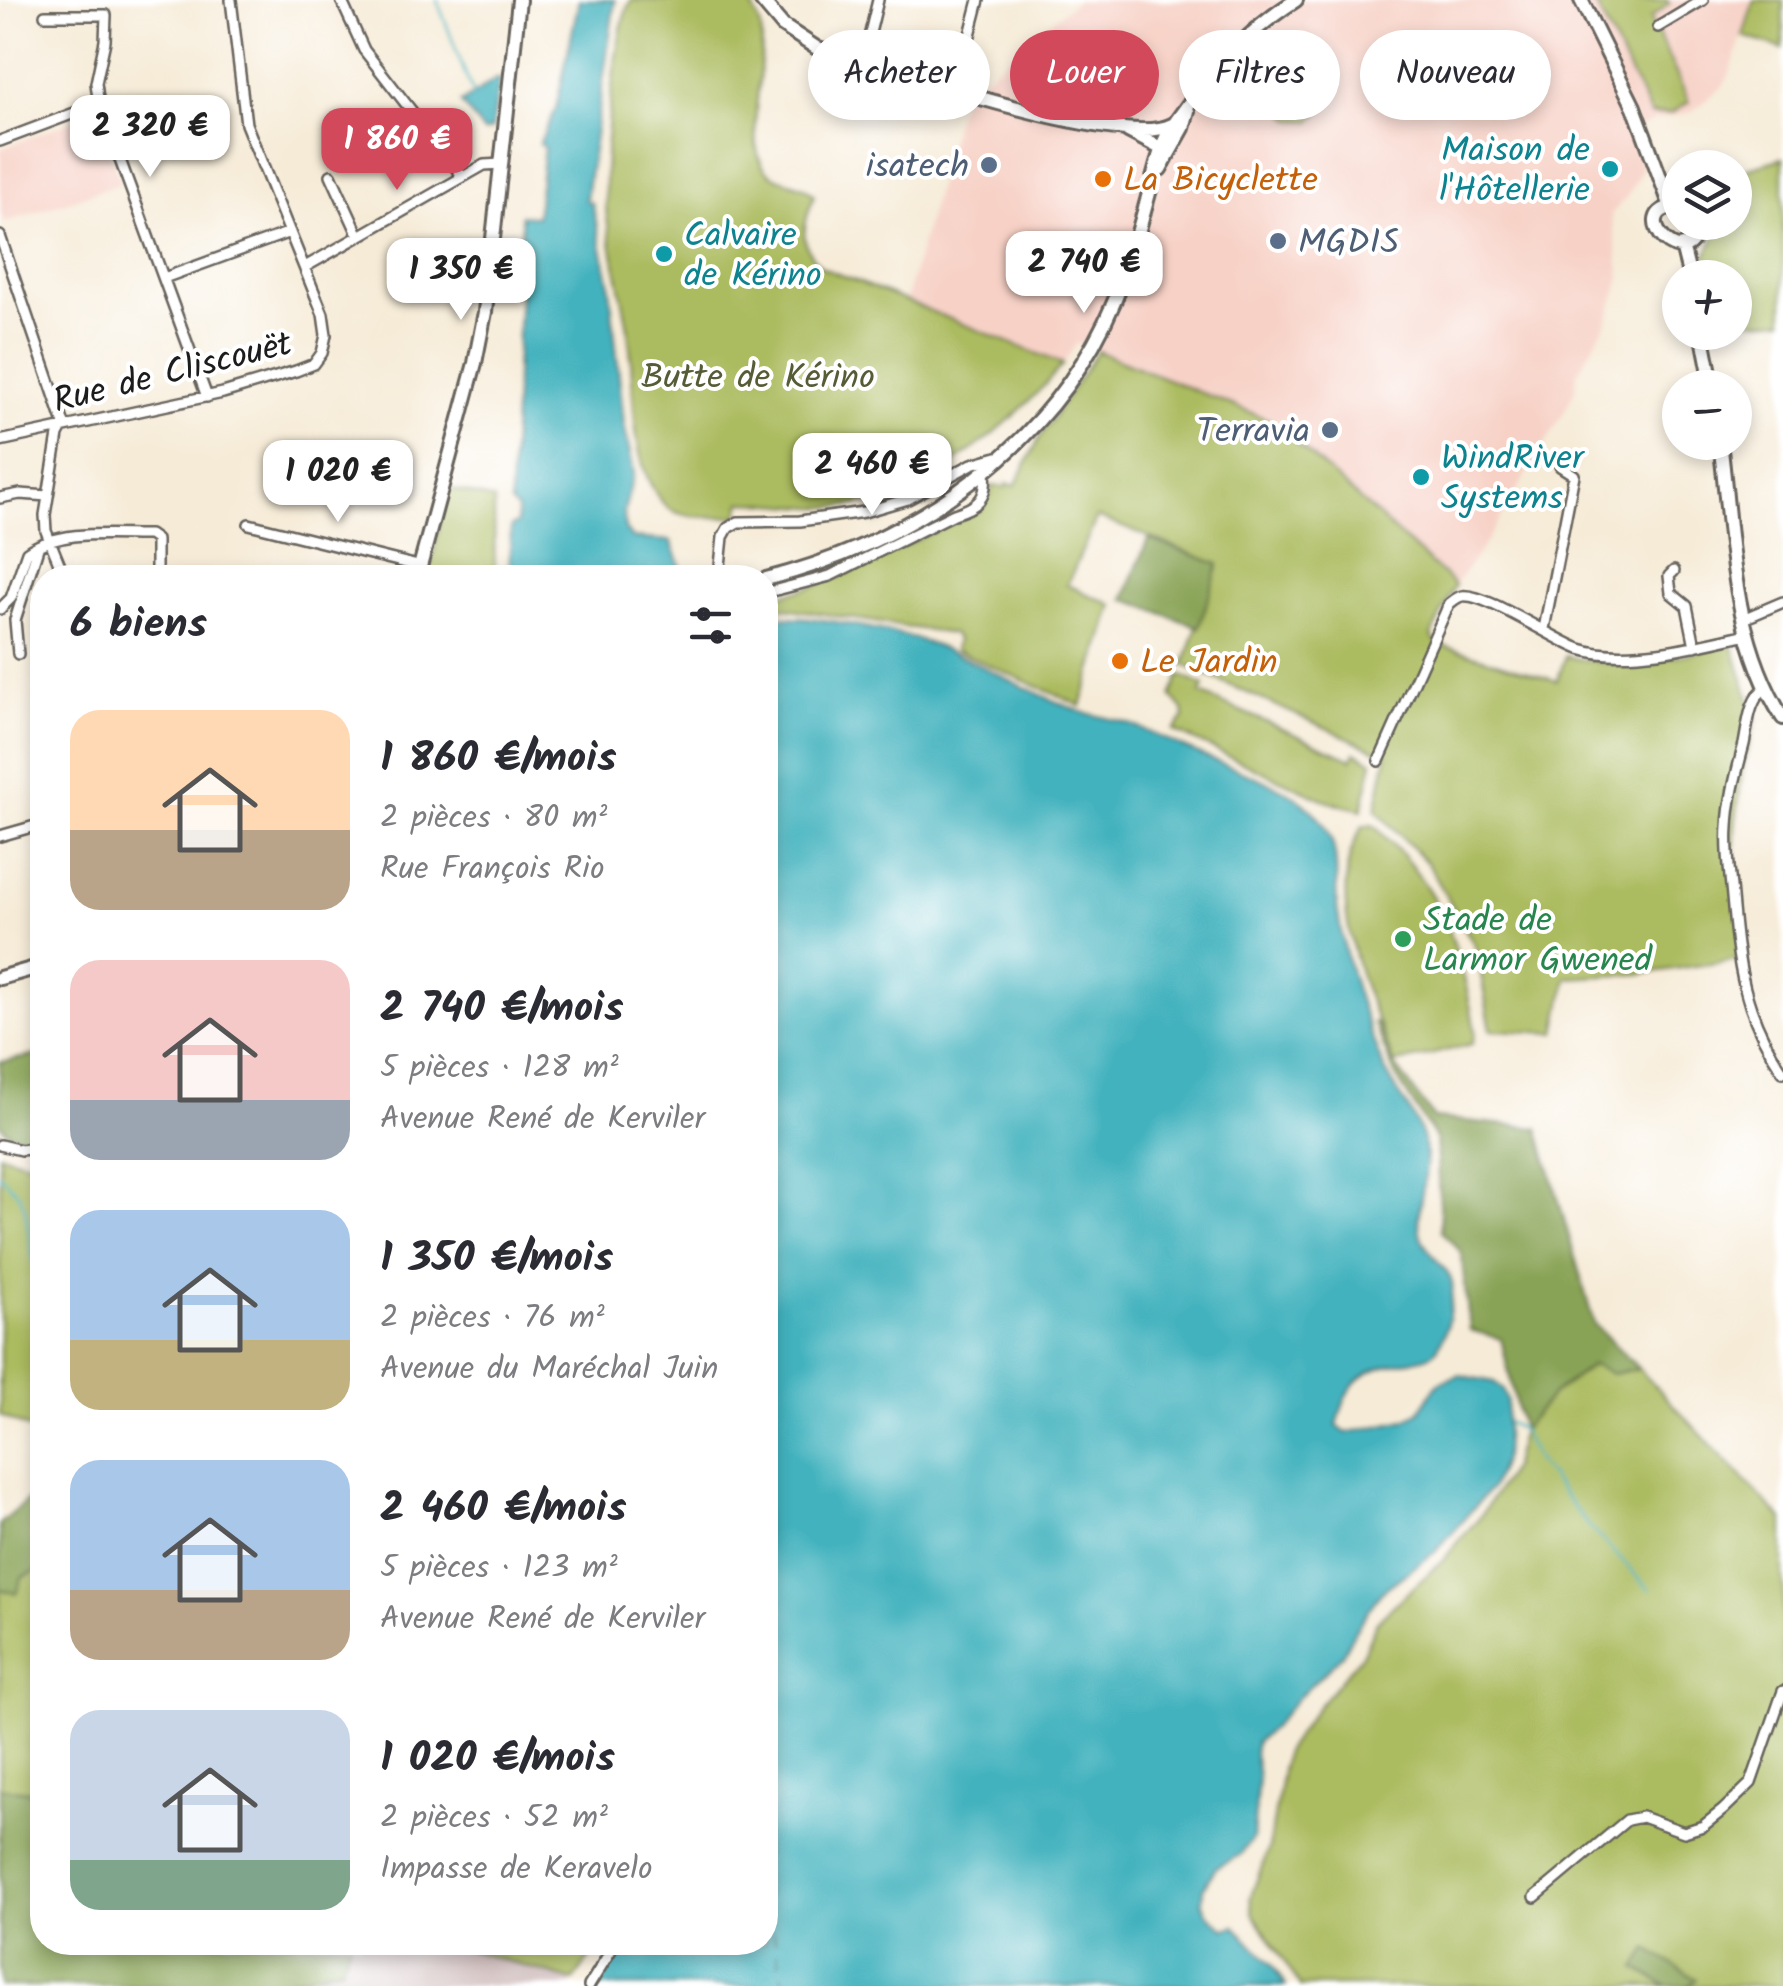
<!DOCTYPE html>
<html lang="fr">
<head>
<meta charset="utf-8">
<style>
	:root { --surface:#fff; --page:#f2f2f3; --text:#2b2b33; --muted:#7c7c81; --accent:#d1495b }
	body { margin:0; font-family:Kalam,sans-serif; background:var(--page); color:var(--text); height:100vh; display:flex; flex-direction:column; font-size:38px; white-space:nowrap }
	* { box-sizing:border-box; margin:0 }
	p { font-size:32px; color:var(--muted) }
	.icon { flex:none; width:55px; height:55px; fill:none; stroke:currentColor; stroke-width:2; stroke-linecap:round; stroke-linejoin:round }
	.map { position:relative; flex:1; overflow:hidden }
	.side { position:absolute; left:30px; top:565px; width:748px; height:1390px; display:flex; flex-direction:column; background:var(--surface); border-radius:40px; box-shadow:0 5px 15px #0003 }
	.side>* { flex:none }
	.guide { position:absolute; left:808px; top:30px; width:825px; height:90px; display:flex; gap:20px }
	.buttons { position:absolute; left:1662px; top:150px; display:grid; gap:20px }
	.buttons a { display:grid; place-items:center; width:90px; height:90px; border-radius:50%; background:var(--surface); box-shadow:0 5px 15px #0003; font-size:50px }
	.price { position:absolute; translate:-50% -85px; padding:0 22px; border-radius:20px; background:#fff; color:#222; font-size:32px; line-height:65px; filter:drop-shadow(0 2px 5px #0008) }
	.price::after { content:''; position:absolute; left:50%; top:60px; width:30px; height:22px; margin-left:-15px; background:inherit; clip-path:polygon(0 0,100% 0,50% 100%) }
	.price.on { background:var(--accent); color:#fff }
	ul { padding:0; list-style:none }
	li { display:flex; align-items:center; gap:30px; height:250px; padding:0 40px }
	li span { display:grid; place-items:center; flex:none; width:280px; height:200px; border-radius:30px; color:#555 }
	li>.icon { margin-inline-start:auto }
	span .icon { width:120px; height:120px; fill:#fffc; stroke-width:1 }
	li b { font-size:42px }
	h2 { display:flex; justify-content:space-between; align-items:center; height:120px; padding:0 40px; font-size:42px }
	.chip { padding:0 35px; border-radius:45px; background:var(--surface); box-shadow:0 5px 15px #0003; font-size:35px; line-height:90px }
	.chip.on { background:var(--accent); color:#fff }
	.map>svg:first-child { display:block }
	.built { fill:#f7d1c6 }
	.industrial { fill:#d2bfbf }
	.green { fill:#abbb5e; stroke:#646c3d; stroke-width:2.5 }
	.forest { fill:#88a355; stroke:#526038; stroke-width:2.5 }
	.water { fill:#43b2be; stroke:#30676d; stroke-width:2.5 }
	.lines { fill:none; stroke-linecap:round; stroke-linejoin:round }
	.stream { stroke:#43b2be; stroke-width:2.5 }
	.ferry { stroke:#2e6065; stroke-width:2.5; stroke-dasharray:12 10; stroke-linecap:butt }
	.street-casing { stroke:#68645d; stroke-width:14 }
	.secondary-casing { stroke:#68645d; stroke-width:18 }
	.street { stroke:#fff; stroke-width:9 }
	.secondary { stroke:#fff; stroke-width:12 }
	.service-dot { fill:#5c6f8a; stroke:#fff; stroke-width:4 }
	.culture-dot { fill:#0f9aa8; stroke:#fff; stroke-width:4 }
	.food-dot { fill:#e8710a; stroke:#fff; stroke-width:4 }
	.leisure-dot { fill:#2e9e5b; stroke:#fff; stroke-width:4 }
	.labels { text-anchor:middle; stroke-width:8; stroke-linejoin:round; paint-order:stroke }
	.culture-label { font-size:35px; fill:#0d838f; stroke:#fff; text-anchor:start }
	.service-label { font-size:35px; fill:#4e5e75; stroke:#fff; text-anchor:end }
	.food-label { font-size:35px; fill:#c56008; stroke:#fff; text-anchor:start }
	.street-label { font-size:35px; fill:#1c1c1c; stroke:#fff }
	.park-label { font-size:35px; fill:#555c36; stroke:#fff }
	.leisure-label { font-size:35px; fill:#27864d; stroke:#fff; text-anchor:start }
</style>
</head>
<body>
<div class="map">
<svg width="1783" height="1986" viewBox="0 0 1783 1986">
	<rect width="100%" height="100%" fill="#fff"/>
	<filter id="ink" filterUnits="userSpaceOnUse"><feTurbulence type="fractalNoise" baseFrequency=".01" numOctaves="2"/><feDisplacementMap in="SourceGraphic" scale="20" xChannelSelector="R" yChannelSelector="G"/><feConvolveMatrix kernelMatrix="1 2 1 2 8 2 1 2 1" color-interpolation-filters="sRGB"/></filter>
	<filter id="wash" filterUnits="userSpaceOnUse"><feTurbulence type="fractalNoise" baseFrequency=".0048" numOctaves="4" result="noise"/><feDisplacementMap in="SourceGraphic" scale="40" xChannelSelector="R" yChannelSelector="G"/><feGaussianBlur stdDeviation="2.25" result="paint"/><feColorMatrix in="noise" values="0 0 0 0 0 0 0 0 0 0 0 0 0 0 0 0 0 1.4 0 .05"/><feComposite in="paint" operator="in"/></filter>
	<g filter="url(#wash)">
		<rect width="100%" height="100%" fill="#f6ebd7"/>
		<path class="built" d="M 1077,0 L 1754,0 L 1729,76 L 1722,87 L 1691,112 L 1655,120 L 1630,132 L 1643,168 L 1628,195 L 1611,214 L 1621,277 L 1608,320 L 1577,373 L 1575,390 L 1563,414 L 1484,545 L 1455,585 L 1272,421 L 1077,343 L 1063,364 L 905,303 L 962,96 Z
			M 87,115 L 97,119 L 121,183 L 4,223 L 0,212 L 0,149 Z"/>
		<path class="industrial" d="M 446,1942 L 574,1981 L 571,1986 L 289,1986 L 288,1980 L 342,1967 L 350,1943 Z"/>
		<path class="green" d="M 631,0 L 750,0 C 753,9 760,20 761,29 C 767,64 742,143 766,170 C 779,184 801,180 814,195 C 804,225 796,245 823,268 L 1063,364 C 1013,424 937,488 858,504 C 822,512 779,503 742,502 L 738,517 C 717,516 679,521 665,505 C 626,464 636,382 628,329 C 621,284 605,232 605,187 C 605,150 614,28 631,0 Z
			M 1593,0 L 1667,0 L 1669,4 L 1651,18 L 1689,102 L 1672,113 L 1651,115 Z
			M 1754,0 L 1783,0 L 1783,49 L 1743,36 Z
			M 1318,67 L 1330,79 L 1331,101 L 1311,121 L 1292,120 L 1279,106 L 1279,97 L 1307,68 Z
			M 1783,158 L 1783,320 L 1735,321 L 1735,278 L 1705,277 L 1705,258 L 1722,223 L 1735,222 L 1735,172 Z
			M 1097,351 L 1272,421 L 1455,585 L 1431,636 L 1438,644 L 1557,681 L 1566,656 C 1621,671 1678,657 1732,644 L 1756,720 L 1742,774 L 1735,826 L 1734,874 L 1745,959 L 1639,974 L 1567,978 L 1556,1033 L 1491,1030 L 1476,948 L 1428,864 L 1376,810 L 1387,755 L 1184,665 L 1218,564 L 1097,517 L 1067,585 L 1113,605 L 1081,706 L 955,650 L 957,639 L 952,634 L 765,605 L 765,597 C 843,587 907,539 979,512 L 991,494 L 990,486 L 1006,487 L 1007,483 L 1015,486 L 1039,439 Z
			M 448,488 L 494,500 L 495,577 L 428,577 Z
			M 1180,675 L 1204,686 L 1201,694 L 1352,759 L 1355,752 L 1373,762 L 1362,810 L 1329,802 L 1174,731 L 1184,718 L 1183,710 L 1171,696 Z
			M 1373,825 C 1441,887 1460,943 1475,1032 L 1472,1044 L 1394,1064 C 1368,995 1319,896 1363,826 Z
			M 0,1154 L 32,1163 L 42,1218 L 42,1435 L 0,1415 Z
			M 1593,1365 L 1612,1374 L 1639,1369 L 1783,1520 L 1783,1986 L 1689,1986 L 1695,1980 L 1636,1969 L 1668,1986 L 1300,1986 L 1253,1913 L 1250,1898 L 1269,1848 L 1285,1752 L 1311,1715 L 1363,1653 L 1377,1621 L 1443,1560 L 1481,1515 L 1512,1468 L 1522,1430 L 1554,1393 Z
			M 37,1569 L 42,1569 L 42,1809 L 29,1791 L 0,1788 L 0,1589 Z
			M 446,1943 L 599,1942 L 599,1943 L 574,1981 Z"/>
		<path class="forest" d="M 1148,539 L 1219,564 L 1199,627 L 1124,599 Z
			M 1374,1023 L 1379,1024 L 1394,1064 L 1434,1118 L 1538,1128 L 1594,1324 L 1639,1369 L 1612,1374 L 1592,1365 L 1554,1393 L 1522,1430 L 1501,1339 L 1470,1330 L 1461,1252 L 1441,1231 L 1436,1140 L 1395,1075 Z
			M 42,1054 L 42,1136 C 28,1140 8,1137 0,1124 L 0,1062 Z
			M 42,1488 L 42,1569 L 22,1577 L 16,1594 L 0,1589 L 0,1524 Z
			M 0,1788 L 29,1791 L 42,1809 L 42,1942 L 350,1943 L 342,1967 L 289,1980 L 289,1986 L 0,1986 Z
			M 1648,1949 L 1696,1979 L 1689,1986 L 1668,1986 L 1636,1968 Z"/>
		<path class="water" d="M 579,0 L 615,0 L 586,197 L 587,202 L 592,203 L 609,280 L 624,424 L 634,472 L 624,512 L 625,529 L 632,538 L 671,541 L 685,577 L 509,577 L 511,526 L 517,524 L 517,509 L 511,504 L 510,490 L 522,252 L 521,215 L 536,216 L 537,213 L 544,147 L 539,144 L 556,108 Z
			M 496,79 L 500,79 L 492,129 L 484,132 L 461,103 Z
			M 765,614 C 781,619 793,616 809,618 C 842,622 874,628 906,636 C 967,653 1020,690 1080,711 C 1094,716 1109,718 1124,722 C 1150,731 1175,744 1201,755 C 1243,774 1305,787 1328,832 C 1341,857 1334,886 1338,913 C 1345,963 1363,1013 1380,1059 C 1392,1090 1423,1120 1426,1154 C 1429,1182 1413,1208 1421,1236 C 1427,1257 1457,1271 1452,1293 C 1450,1310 1447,1338 1435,1351 C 1428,1359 1418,1359 1408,1361 C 1361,1370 1348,1380 1337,1426 L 1346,1433 L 1405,1420 L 1418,1413 L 1438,1383 L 1459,1375 L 1494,1382 L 1503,1389 L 1507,1400 L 1504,1457 L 1491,1488 L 1435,1552 L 1381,1592 L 1355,1630 L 1342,1655 L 1298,1697 L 1274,1726 L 1256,1742 L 1254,1753 L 1258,1777 L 1253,1838 L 1240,1855 L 1216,1867 L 1203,1889 L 1202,1902 L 1208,1914 L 1225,1929 L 1235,1926 L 1271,1964 L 1286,1986 L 599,1986 L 624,1943 L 765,1942 Z"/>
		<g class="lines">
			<path class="stream" d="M 437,0 L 473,94
				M 0,1175 L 19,1194 L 25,1208 L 42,1317
				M 1508,1423 L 1521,1429 L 1538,1462 L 1588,1525 L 1650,1590"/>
			<path class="ferry" d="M 765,1887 L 784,1986"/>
		</g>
	</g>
	<g filter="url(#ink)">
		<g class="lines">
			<g class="street-casing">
				<path id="street" d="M 341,0 L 364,50 L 463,177
					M 45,15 L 106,15 L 105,41 L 96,83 L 99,106
					M 1658,27 L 1703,0
					M 863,62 L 878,0
					M 956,89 L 979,0
					M 0,141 L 93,106 L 101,108 L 207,397
					M 331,175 L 359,236
					M 0,236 L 64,424 L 58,435 L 45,515 L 46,531 L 65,578
					M 305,267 L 484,165 L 502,164
					M 164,278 L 290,232
					M 0,441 L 223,393 L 296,371 L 314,364 L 322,353 L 326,335 L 323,314 L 246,124 L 231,0
					M 0,498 L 20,494 L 48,496
					M 249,524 L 418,566
					M 720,566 L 723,537 L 728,528 L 738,522 L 800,521 L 864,512 L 908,499 L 972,464 L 997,457
					M 1674,571 L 1669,576 L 1671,593 L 1687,606 L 1695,646
					M 765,593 L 830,576 L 954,514 C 977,507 988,499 985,473
					M 0,609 L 11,598 L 27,552 C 61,529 110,535 149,535 L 156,540 L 156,578
					M 1743,619 L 1783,602
					M 1544,629 L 1574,475 L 1560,466
					M 18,654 L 15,620 L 39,545
					M 1766,688 C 1749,698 1748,725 1744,744 C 1737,771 1729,799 1728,827 C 1726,850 1730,874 1732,897 C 1738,965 1743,1013 1783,1072
					M 1379,761 L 1449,604 C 1453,601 1457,597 1462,596 C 1484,592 1555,640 1580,649 C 1627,664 1700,645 1747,634
					M 0,836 L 42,824
					M 0,1145 L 21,1150 L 42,1147
					M 1535,1897 L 1627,1820 L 1642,1817 L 1684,1832 L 1703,1826 L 1723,1810 L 1751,1783 L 1783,1691
					M 589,1986 L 616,1942"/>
			</g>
			<g class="secondary-casing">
				<path id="secondary" d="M 761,0 L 783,26 L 818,49 C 881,67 1122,151 1172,125
					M 1581,0 L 1634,107 L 1671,207
					M 1128,131 L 1168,152
					M 1160,169 L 1183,128 L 1188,111
					M 1680,206 C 1618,210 1695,285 1697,222
					M 1682,246 L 1690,278
					M 1702,332 L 1713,388
					M 1720,442 C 1732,535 1731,637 1783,718
					M 417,578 L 475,363 L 485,312 L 519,0
					M 766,579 C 915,541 1053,447 1114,302 C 1135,253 1146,201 1161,150 C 1166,133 1178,119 1188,105 C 1219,63 1252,28 1296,0
					M 0,978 L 42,966"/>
			</g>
			<use href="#street" class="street"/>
			<use href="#secondary" class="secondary"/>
		</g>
	</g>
	<g class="service-dot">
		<circle cx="989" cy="165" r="10"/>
		<circle cx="1278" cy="241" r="10"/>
		<circle cx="1330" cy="430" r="10"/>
	</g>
	<g class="culture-dot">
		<circle cx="1610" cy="169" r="10"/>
		<circle cx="664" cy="254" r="10"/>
		<circle cx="1421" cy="477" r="10"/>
	</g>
	<g class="food-dot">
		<circle cx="1103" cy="179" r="10"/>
		<circle cx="1120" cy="661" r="10"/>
	</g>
	<circle class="leisure-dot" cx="1403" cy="939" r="10"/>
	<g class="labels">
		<g class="culture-label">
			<text x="1590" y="161" text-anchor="end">Maison de<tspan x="1590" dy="40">l'Hôtellerie</tspan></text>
			<text x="684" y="246">Calvaire<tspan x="684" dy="40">de Kérino</tspan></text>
			<text x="1441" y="469">WindRiver<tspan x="1441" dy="40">Systems</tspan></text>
		</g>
		<g class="service-label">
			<text x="969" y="177">isatech</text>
			<text x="1298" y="253" text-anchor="start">MGDIS</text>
			<text x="1310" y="442">Terravia</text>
		</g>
		<g class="food-label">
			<text x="1123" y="191">La Bicyclette</text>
			<text x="1140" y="673">Le Jardin</text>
		</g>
		<g class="street-label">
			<text transform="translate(172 371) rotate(-14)" y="12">Rue de Cliscouët</text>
		</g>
		<g class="park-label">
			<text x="758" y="388">Butte de Kérino</text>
		</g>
		<g class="leisure-label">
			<text x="1423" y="931">Stade de<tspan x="1423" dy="40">Larmor Gwened</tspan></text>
		</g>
	</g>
</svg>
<div class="buttons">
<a><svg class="icon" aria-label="layers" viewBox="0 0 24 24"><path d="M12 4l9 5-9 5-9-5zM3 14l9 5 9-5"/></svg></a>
<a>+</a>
<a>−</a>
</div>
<b class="price" style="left:150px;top:180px">2 320 €</b>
<b class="price on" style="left:397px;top:193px">1 860 €</b>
<b class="price" style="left:1084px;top:316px">2 740 €</b>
<b class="price" style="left:461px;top:323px">1 350 €</b>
<b class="price" style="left:872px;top:518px">2 460 €</b>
<b class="price" style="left:338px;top:525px">1 020 €</b>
<div class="guide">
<a class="chip">Acheter</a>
<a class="chip on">Louer</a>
<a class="chip">Filtres</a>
<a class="chip">Nouveau</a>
</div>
<section class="side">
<h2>6 biens<svg class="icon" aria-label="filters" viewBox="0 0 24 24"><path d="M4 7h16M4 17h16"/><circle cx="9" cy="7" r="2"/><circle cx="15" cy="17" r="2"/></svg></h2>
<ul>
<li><span style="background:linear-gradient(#ffd9b3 60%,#b9a48a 0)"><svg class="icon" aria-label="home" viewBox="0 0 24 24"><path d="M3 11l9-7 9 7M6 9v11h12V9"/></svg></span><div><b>1 860 €/mois</b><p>2 pièces · 80 m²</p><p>Rue François Rio</p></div></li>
<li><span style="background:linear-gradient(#f6c9c9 70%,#9aa5b1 0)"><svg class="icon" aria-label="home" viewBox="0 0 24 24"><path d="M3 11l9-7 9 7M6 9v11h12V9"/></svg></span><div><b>2 740 €/mois</b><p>5 pièces · 128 m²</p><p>Avenue René de Kerviler</p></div></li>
<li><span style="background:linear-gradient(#a9c7e8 65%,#c2b280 0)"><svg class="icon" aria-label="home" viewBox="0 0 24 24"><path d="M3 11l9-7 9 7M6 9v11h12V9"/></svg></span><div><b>1 350 €/mois</b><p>2 pièces · 76 m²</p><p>Avenue du Maréchal Juin</p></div></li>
<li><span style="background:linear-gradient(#a9c7e8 65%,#b9a48a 0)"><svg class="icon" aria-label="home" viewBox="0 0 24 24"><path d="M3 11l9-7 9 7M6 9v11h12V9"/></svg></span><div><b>2 460 €/mois</b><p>5 pièces · 123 m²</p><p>Avenue René de Kerviler</p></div></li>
<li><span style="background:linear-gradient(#c9d6e8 75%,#7fa58c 0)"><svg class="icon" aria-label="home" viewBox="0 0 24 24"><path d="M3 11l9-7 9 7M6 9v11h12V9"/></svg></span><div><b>1 020 €/mois</b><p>2 pièces · 52 m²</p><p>Impasse de Keravelo</p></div></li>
</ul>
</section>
</div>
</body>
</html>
